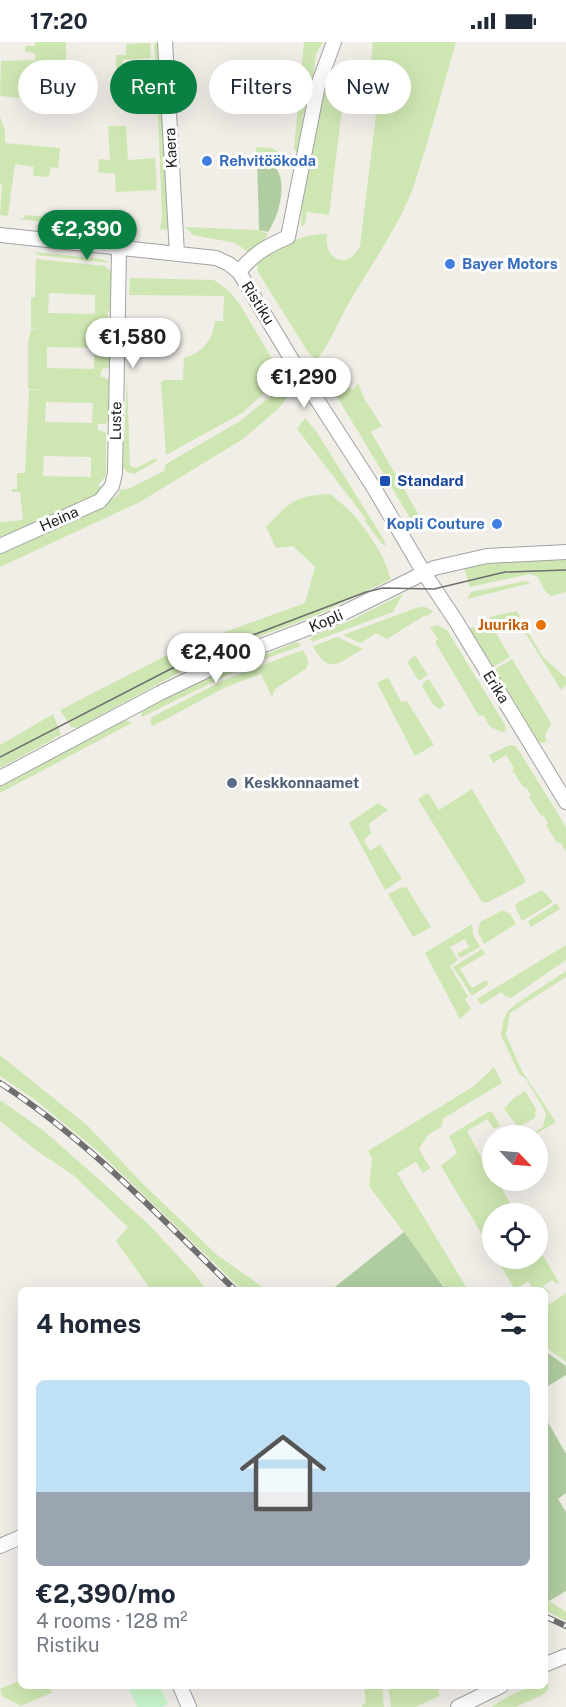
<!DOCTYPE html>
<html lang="en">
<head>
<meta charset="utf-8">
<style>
	:root { --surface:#fff; --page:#f2f2f3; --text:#1f2937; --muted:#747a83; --accent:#0b8043 }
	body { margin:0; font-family:"Public Sans",sans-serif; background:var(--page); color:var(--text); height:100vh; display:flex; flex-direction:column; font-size:22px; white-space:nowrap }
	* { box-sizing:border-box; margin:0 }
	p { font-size:20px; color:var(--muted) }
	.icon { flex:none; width:33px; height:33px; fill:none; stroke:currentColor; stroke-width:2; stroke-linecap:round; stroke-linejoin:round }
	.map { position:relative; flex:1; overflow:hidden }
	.drawer { position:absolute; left:18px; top:1245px; width:530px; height:402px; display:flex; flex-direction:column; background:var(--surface); border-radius:9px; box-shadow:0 6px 24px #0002 }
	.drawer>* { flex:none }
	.banner { position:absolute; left:18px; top:18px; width:531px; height:54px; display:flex; gap:12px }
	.needle { width:39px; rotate:115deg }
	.fabs { position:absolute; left:482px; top:1083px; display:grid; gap:12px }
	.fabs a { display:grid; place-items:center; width:66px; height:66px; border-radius:50%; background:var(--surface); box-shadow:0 6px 24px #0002; font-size:30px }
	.price { position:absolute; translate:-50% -51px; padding:0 14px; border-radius:21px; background:#fff; color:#222; font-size:20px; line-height:39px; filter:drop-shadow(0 2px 3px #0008) }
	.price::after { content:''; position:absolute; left:50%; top:36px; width:18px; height:14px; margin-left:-9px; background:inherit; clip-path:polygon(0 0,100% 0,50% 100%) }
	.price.on { background:var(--accent); color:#fff }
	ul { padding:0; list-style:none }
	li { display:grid; align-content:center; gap:12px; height:318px; padding:0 18px }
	li span { display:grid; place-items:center; height:186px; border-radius:9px; color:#555 }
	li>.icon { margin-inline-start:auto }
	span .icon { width:108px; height:108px; fill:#fffc; stroke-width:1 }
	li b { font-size:26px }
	h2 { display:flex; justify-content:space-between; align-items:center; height:72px; padding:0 18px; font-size:26px }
	.chip { padding:0 21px; border-radius:27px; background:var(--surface); box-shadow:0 6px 24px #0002; font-size:21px; line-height:54px }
	.chip.on { background:var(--accent); color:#fff }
	.status { display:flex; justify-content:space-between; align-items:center; height:42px; padding:0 30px; background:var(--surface); direction:ltr }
	.status svg { height:16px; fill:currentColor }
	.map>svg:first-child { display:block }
	.grass { fill:#cee7b2; fill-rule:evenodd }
	.forest { fill:#afcda0 }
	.park { fill:#caf6cc }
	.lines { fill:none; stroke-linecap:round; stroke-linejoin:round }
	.minor-casing { stroke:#a2a2a2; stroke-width:16 }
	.minor { stroke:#fff; stroke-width:14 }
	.tram { stroke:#6f6f6f; stroke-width:1.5 }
	.rail-casing { stroke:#6f6f6f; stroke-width:6 }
	.rail { stroke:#fff; stroke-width:4; stroke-dasharray:11; stroke-linecap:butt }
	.shop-dot { fill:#3f7fe0; stroke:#fff; stroke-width:2 }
	.transit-dot { fill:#1a4fb4; stroke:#fff; stroke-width:2 }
	.food-dot { fill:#e8710a; stroke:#fff; stroke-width:2 }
	.service-dot { fill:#5c6f8a; stroke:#fff; stroke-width:2 }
	.labels { text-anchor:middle; stroke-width:6; stroke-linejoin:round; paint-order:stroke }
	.street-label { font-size:15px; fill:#212121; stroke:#fff }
	.shop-label { font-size:15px; font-weight:bold; fill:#366cbe; stroke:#fff; text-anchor:start }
	.transit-label { font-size:15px; font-weight:bold; fill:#164399; stroke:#fff; text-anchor:start }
	.food-label { font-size:15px; font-weight:bold; fill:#c56008; stroke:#fff; text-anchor:end }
	.service-label { font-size:15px; font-weight:bold; fill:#4e5e75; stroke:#fff; text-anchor:start }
</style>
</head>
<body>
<div class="status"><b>17:20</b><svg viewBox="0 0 49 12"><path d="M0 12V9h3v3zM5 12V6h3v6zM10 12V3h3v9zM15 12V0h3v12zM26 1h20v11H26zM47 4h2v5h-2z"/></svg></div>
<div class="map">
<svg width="566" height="1665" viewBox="0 0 566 1665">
	<rect width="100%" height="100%" fill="#f1eee8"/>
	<path class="grass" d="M 35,0 L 66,0 L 66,60 L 0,54 L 1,19 L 35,18 L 35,11 L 25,10 L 25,4 L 35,4 Z
		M 304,0 L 323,0 L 316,12 L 311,54 L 303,74 L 300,97 L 300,114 L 294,107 Z
		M 373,0 L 456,0 C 442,49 429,98 413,146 C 399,184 371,223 350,259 C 339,277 330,303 316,318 L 308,310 L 258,230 L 257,221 C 275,206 302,191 327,192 C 323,218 348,229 360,204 L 377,64 L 343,59 L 329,173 L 307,170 L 305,183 L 301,184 L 303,139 L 308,112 L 312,108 L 318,82 L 315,74 L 324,44 L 327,41 L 338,42 L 346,35 L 344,50 L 368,52 Z
		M 150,1 L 151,16 L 123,18 L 125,52 L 152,51 L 153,65 L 123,65 L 116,58 L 116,13 L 126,13 L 126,2 Z
		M 154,1 L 160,2 L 163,64 L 158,64 Z
		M 158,72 L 164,72 L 169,180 L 168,187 L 160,188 L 162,175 Z
		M 0,74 L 5,89 L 5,101 L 60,106 L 58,126 L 51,125 L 49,135 L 33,134 L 34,125 L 15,122 L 8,174 L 0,173 L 2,142 L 0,142 Z
		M 108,84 L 126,84 L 128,118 L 155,116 L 157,148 L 116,150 L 115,132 L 98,130 L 99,117 L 110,118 Z
		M 256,105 L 272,106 L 283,113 L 275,118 L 273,123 L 257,114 Z
		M 25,173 L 91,179 L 91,184 L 17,177 L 24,176 Z
		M 185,185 L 259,188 L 268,192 L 262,201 L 248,210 L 235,201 L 193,193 Z
		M 35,210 L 102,217 L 110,221 L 37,213 Z
		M 36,217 L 105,224 L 112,230 L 110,269 L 107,270 L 111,284 L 111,321 L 109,326 L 102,327 L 100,334 L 110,338 L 110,377 L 105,382 L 98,382 L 98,388 L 106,390 L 106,434 L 98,443 L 103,445 L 97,452 L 86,459 L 0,498 L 0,480 L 23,478 L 20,450 L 12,450 L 12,447 L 17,447 L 17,431 L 25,431 L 29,348 L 44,348 L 28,347 L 28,303 L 31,287 L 42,288 L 31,286 L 31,256 L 35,255 ZM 49,251 L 95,253 L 95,272 L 48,271 ZM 47,305 L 94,306 L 94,327 L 47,326 ZM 46,360 L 93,361 L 92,381 L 45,380 ZM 44,414 L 91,415 L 91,435 L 43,434 Z
		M 130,236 L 214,238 L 229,249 L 239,261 L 278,327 L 273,343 L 242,371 L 166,413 L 161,340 L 164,338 L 183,338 L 184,316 C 202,311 213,298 215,279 L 223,279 L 224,254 L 129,253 Z
		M 338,332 L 352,349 L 358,341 L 365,358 L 382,384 L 371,390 L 426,485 L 420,489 L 413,481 L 330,343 Z
		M 127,336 L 130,424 L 136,426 L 156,416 L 157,419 L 134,432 L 127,430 L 123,425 Z
		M 281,346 L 289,347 L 290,351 L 280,365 L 243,397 L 140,460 L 0,525 L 0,510 L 109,460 L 119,452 L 120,448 L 128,447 L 164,429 L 166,422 L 240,379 Z
		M 305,376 L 318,392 L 384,498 L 386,504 L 382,502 L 365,479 L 366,477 L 297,387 Z
		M 330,452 C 337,458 345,464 352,471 C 365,485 387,517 390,536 L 393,536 L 315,574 L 249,598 L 206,616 L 77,686 L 71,685 L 60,668 L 183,605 L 305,561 L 315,525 L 293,504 L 276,506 L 266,485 C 290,460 294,454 330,452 Z
		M 566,517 L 566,550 L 551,554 L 545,549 L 538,535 L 530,532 L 470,545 L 464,526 L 515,518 Z
		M 526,539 L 531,541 L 467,557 L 471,550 Z
		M 403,552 L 393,570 L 312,600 L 310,597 L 313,594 L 349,579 Z
		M 419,565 L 425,565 L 433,569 L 429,573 L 424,574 L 387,597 L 376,591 L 361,601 L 343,593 Z
		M 517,569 L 520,574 L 519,576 L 505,586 L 498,587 L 489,575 Z
		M 437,583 L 447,588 L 505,683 L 506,689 L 502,690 L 490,685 L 483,673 L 479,674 L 435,600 L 438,597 L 430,585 Z
		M 486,584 L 496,591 L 510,615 L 493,625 L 469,586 Z
		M 521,584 L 525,585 L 543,615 L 566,636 L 566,643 L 561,648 Z
		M 337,595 L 363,607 C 339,620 329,635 313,604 Z
		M 297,600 L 301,604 L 250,622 L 142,675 L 141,671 L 144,667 L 212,633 Z
		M 303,608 L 308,618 L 307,626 L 275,647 L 272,655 L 261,632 L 226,645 L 153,684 L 150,680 L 152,675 L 224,638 Z
		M 415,613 L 428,633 L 420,638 L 418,638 L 407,620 Z
		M 512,617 L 551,681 L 545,694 L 547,700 L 540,701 L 536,697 L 494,628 Z
		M 388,635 L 401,660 L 407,659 L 434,703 L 415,714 L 377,641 Z
		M 429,637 L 445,663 L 440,667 L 434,664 L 422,644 L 425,639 Z
		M 53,672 L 61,692 L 59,695 L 56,694 L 54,697 L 0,726 L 0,703 Z
		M 126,678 L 132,681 L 0,751 L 0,744 Z
		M 510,703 L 515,704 L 520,710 L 566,785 L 566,810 L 560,800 L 557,801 L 546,783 L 548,781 L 543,773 L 541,774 L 529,755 L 531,753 L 526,745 L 524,746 L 512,728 L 514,726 L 506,713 L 493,721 L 489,713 Z
		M 472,747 L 525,837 L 525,841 L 486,861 L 482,860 L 419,759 L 419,756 L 428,751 L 439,768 Z
		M 378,761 L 388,768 L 370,781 L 369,785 L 371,791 L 364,798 L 370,809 L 380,802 L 402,837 L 385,848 L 349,781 Z
		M 402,845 L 407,846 L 431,885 L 413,895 L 388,852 Z
		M 542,848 L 553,860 L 522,879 L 515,864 L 517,861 Z
		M 557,861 L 560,867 L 531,885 L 528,879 Z
		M 503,868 L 510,872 L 516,882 L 484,902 L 478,890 L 480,880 Z
		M 472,882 L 473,892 L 480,905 L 460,916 L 457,912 L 469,905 L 465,897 L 450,905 L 458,918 L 450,924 L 468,955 L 465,957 L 471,967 L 460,977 L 425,911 Z
		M 566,903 L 566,918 L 511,956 L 505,954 L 501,950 L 481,963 L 477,957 Z
		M 482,907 L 485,912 L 460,927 L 472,946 L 486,938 L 489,942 L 472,954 L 453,925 Z
		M 566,929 L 566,935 L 510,971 L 506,993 L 522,1029 L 556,1080 L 534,1093 L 530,1093 L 543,1085 L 546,1071 L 526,1037 L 519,1032 L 501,993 L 503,979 L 508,969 L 516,962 Z
		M 0,1013 L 88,1084 L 143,1142 L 217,1213 L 267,1248 L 242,1248 L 100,1111 L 34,1057 L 0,1034 Z
		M 494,1025 L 502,1041 L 444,1076 L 441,1085 L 428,1093 L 419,1107 L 430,1126 L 423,1131 L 416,1120 L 397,1131 L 468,1248 L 447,1248 L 369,1144 L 372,1117 L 368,1109 L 474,1044 Z
		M 525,1049 L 536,1067 L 535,1076 L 518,1085 L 504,1067 L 513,1057 Z
		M 0,1058 L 44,1089 L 102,1140 L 150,1184 L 195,1232 L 206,1248 L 151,1248 L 116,1199 L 128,1185 L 73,1133 L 37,1109 L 0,1079 Z
		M 488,1070 L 492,1070 L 500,1084 L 494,1087 L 487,1077 L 467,1089 L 485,1122 L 487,1121 L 492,1129 L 492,1138 L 496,1139 L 502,1146 L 515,1171 L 518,1171 L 492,1172 L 492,1209 L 441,1124 L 457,1111 L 449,1094 Z
		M 537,1204 L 559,1240 L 557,1242 L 552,1238 L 543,1244 L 550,1250 L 545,1252 L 544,1248 L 534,1248 L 528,1239 L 519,1245 L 521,1248 L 515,1248 L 497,1217 L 537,1216 Z
		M 566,1251 L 566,1320 L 545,1305 L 544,1271 L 547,1269 L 545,1265 Z
		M 544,1556 L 566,1570 L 566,1579 L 545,1568 Z
		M 21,1638 L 21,1644 L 52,1644 L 53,1646 L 51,1651 L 21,1664 L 2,1654 L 0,1647 Z
		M 547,1640 L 549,1645 L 544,1652 L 516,1665 L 491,1665 C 508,1654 525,1644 544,1644 L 545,1641 Z
		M 364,1644 L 382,1644 L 384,1665 L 361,1665 L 366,1660 Z
		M 388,1644 L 437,1644 L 440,1654 L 415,1665 L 391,1665 Z"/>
	<path class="forest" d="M 257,114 C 262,117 269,120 273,123 C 290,138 278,176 268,190 L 259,188 Z
		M 404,1190 L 446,1248 L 331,1248 Z
		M 545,1309 L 566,1324 L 566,1333 L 545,1346 Z
		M 545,1375 L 566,1412 L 566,1451 L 558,1457 L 566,1470 L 566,1549 L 549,1559 L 544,1556 Z"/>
	<path class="park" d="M 128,1644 L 160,1644 L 168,1662 L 162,1665 L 137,1665 Z"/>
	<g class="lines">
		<g class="minor-casing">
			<path id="minor" d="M 165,0 L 177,212
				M 0,193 L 216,216 L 229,222 L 239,230 L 301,333 L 374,446 L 424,531 L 456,579 L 566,760
				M 239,230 C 253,212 267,204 288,195 L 318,43 L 334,0
				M 0,504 L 100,459 L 112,444 L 115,431 L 119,207
				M 0,736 L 160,651 L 243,611 L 327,579 L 434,526 L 487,514 L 566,510
				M 0,1504 L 21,1495
				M 544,1623 L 566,1614
				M 180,1644 L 189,1665
				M 458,1665 L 501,1644"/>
		</g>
		<use href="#minor" class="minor"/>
		<path class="tram" d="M 0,715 L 190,617 L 366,550 L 383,546 L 434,547 L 505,530 L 566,528"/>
		<g class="rail-casing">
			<path id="rail" d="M 0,1041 C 88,1098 160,1175 235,1248
				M 544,1574 L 566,1584"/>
		</g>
		<use href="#rail" class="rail"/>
	</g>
	<g class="shop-dot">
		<circle cx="207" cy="119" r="6"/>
		<circle cx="450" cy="222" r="6"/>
		<circle cx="497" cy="482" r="6"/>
	</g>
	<rect class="transit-dot" x="379" y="433" width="12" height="12" rx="3"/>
	<circle class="food-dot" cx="541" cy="583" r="6"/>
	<circle class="service-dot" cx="232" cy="741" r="6"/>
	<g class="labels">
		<g class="street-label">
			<text transform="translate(171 106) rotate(-93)" y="5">Kaera</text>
			<text transform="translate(258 261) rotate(58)" y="5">Ristiku</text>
			<text transform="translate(116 379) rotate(-89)" y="5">Luste</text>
			<text transform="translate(59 477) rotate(-24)" y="5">Heina</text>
			<text transform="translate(326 579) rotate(-23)" y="5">Kopli</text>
			<text transform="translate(496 645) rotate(58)" y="5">Erika</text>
		</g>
		<g class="shop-label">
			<text x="219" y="124">Rehvitöökoda</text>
			<text x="462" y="227">Bayer Motors</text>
			<text x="485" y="487" text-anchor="end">Kopli Couture</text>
		</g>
		<g class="transit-label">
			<text x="397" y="444">Standard</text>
		</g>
		<g class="food-label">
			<text x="529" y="588">Juurika</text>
		</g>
		<g class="service-label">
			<text x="244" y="746">Keskkonnaamet</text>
		</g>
	</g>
</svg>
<div class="fabs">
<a><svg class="needle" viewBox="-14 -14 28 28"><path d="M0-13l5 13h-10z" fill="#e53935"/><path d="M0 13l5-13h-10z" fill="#747a83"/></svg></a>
<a><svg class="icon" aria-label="locate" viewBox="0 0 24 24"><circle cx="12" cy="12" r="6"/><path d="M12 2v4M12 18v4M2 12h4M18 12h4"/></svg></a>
</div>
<b class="price on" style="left:87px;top:219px">€2,390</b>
<b class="price" style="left:133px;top:327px">€1,580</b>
<b class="price" style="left:304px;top:367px">€1,290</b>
<b class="price" style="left:216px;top:642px">€2,400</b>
<div class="banner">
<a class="chip">Buy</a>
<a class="chip on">Rent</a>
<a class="chip">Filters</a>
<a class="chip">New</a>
</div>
<section class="drawer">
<h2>4 homes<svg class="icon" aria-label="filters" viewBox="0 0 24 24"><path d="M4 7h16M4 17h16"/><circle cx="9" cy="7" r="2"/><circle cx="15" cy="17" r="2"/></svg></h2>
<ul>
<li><span style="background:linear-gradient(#bfe0f5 60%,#9aa5b1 0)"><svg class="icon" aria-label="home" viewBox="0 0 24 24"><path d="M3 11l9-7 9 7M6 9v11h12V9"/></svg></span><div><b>€2,390/mo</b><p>4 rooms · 128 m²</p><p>Ristiku</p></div></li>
</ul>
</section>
</div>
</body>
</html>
